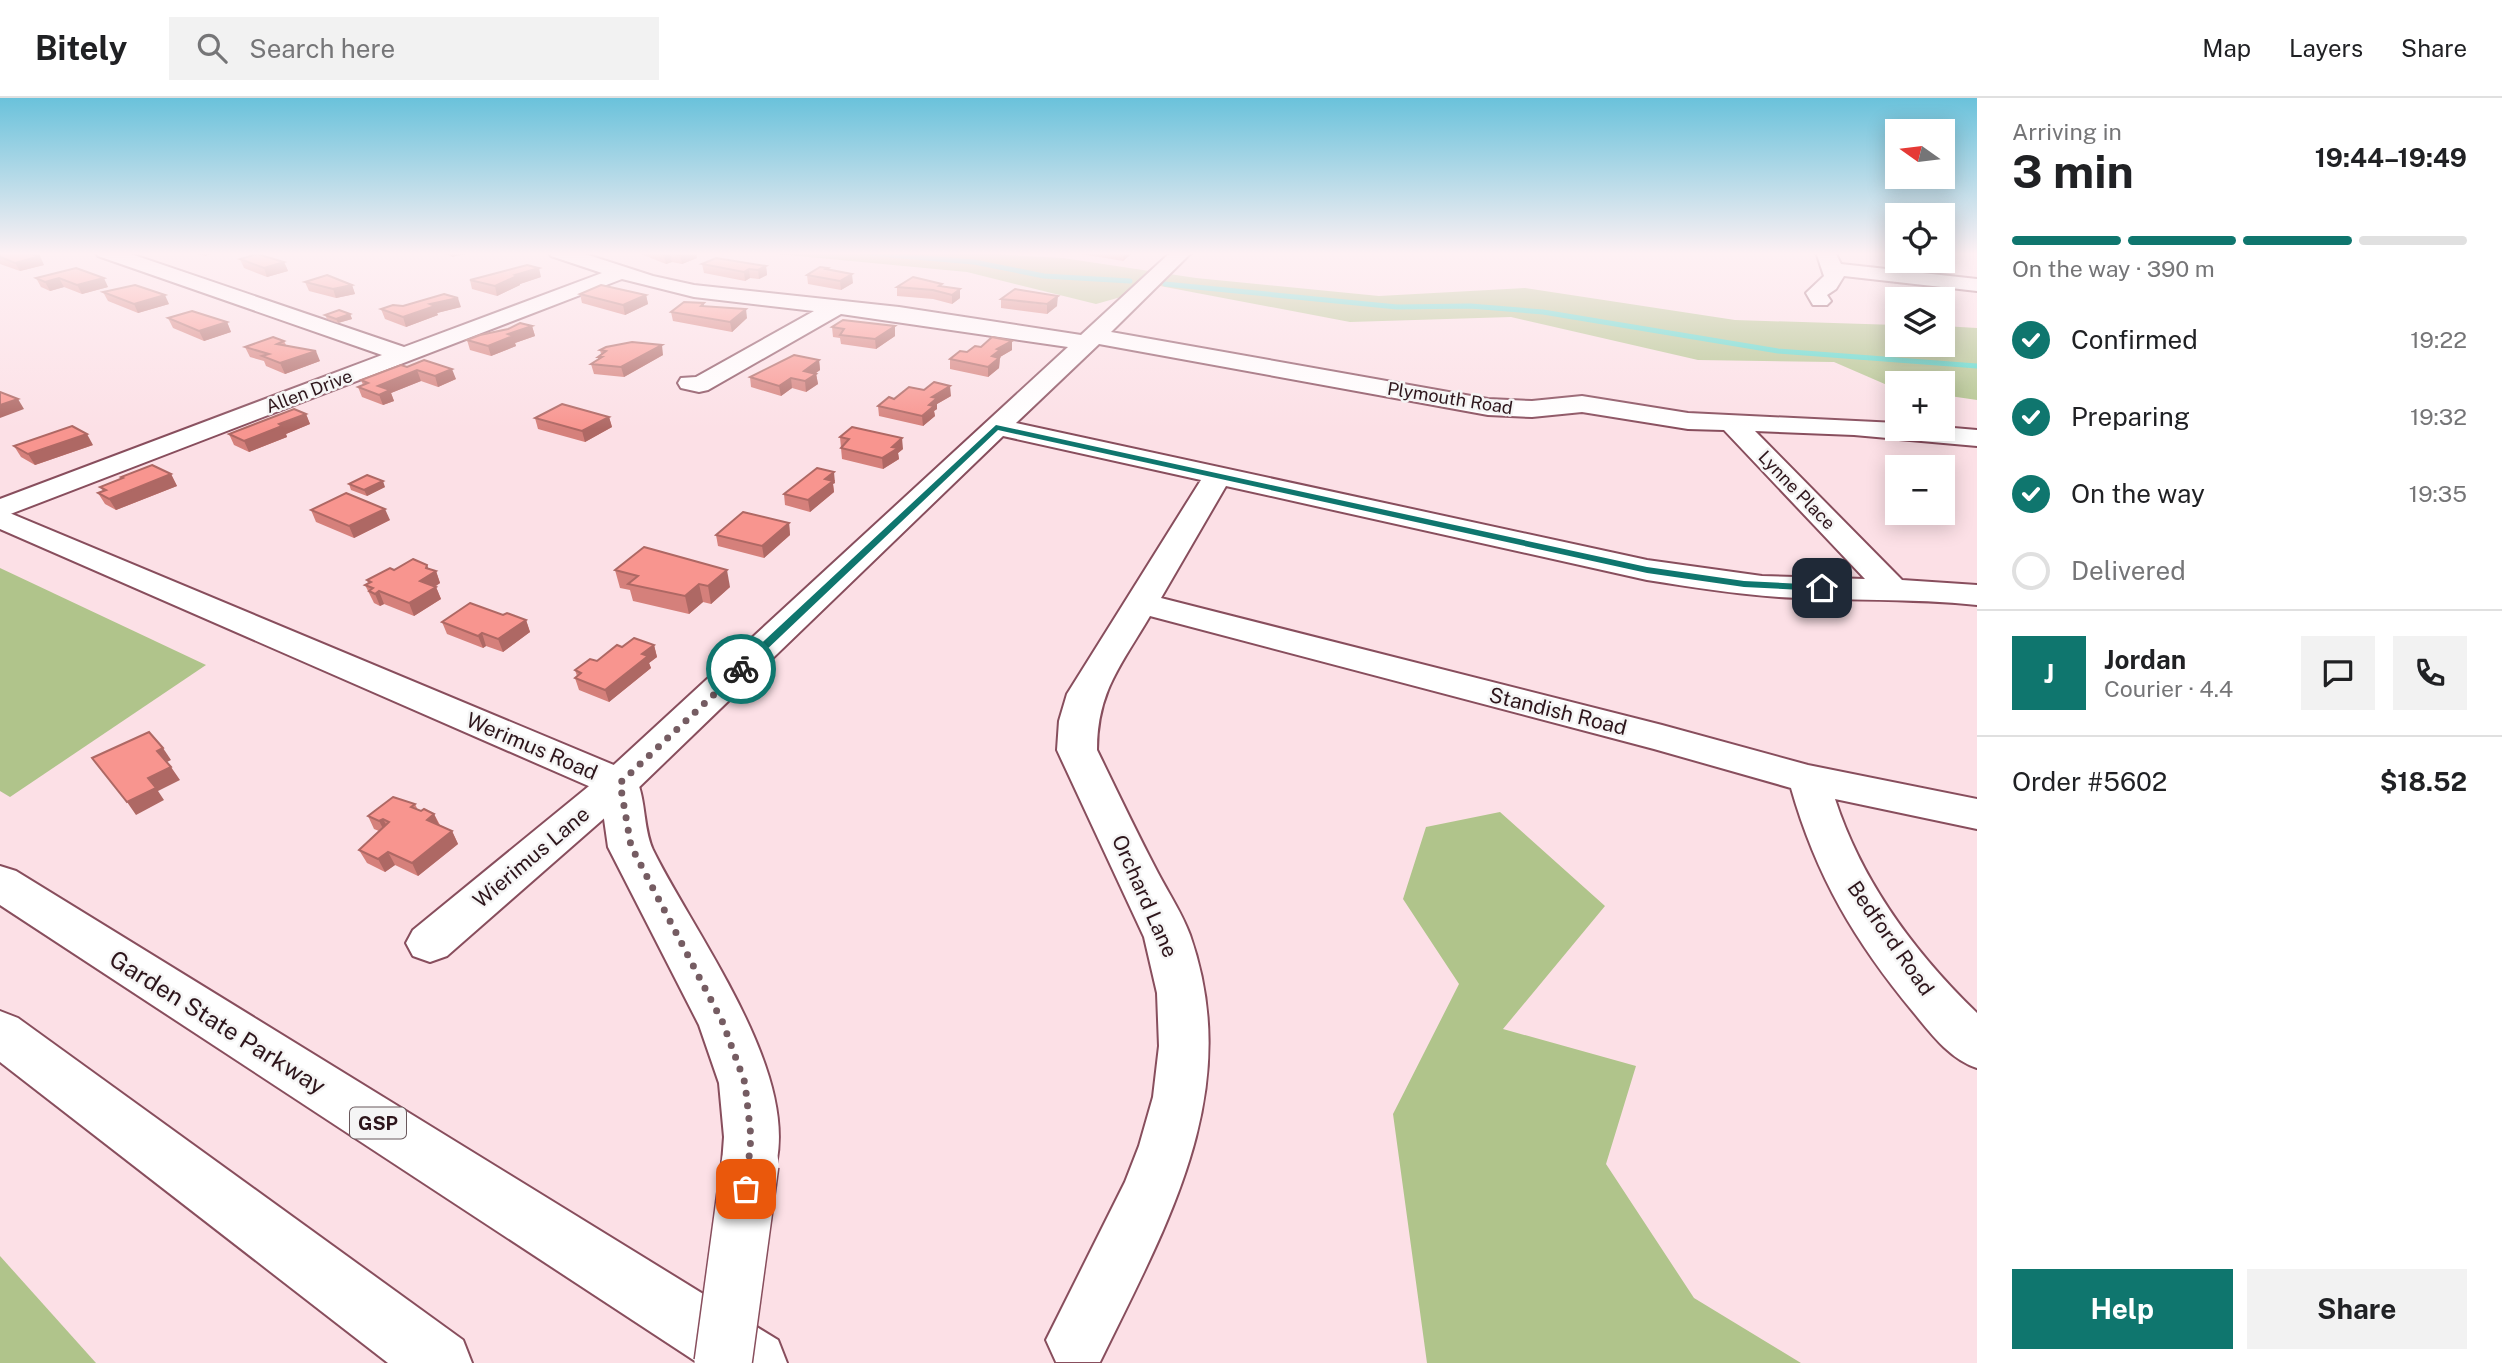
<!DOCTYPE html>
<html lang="en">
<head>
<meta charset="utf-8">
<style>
  :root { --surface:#fff; --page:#f2f2f2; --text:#202124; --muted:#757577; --line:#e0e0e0; --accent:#0f766e }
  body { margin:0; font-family:"Public Sans",sans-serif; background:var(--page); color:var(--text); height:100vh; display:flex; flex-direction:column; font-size:26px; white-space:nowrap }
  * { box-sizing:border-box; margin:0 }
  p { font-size:23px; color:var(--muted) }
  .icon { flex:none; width:38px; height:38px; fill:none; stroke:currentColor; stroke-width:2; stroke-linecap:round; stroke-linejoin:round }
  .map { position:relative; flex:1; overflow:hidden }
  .sheet { display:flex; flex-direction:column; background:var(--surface); width:525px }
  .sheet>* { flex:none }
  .needle { width:46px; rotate:284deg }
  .fabs { position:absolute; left:1885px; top:21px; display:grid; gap:14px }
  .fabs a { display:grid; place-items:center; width:70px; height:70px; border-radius:0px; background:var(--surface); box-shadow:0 4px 18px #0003; font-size:35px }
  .pin { position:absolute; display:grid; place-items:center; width:60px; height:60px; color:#fff; margin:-30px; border-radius:14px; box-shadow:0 4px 10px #0006 }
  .courier { position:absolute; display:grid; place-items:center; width:70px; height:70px; margin:-35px; border:5px solid #0f766e; border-radius:50%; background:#fff; color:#222; box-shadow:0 2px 9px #0007 }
  .head em { font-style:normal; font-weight:700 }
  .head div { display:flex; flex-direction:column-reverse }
  .head { display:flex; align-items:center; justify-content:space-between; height:119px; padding:0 35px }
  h1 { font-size:46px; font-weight:700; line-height:52px }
  .bar { display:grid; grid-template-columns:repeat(4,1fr); gap:10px 7px; align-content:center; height:84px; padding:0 35px }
  .bar i { height:9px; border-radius:5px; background:var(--line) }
  .bar .active { background:var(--accent) }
  .bar p { grid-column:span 4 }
  .line { display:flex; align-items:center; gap:18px; padding:0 35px; border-top:2px solid var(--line) }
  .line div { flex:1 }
  .round { display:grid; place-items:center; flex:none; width:74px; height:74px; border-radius:0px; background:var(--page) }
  ol { padding:0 35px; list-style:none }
  li { display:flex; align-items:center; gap:21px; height:77px }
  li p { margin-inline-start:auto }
  li .icon { padding:7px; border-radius:50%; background:var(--accent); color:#fff; stroke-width:4 }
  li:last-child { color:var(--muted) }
  li i { width:38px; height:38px; border:4px solid var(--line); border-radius:50% }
  .action { display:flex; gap:14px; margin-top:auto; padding:14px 35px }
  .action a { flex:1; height:80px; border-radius:0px; background:var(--accent); color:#fff; font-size:28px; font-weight:700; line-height:80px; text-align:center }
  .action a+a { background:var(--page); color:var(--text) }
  header { display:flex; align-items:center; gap:42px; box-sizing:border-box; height:98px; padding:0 35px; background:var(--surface); border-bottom:2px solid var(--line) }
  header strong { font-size:33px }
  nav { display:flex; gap:38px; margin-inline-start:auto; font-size:24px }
  .search { width:490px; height:63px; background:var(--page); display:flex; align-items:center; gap:18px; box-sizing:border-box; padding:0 24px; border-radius:0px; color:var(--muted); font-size:26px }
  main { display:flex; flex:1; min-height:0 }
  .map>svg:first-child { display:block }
</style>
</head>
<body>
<header>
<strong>Bitely</strong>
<div class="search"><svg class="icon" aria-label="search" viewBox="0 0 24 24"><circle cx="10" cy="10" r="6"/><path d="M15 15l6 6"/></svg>Search here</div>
<nav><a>Map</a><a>Layers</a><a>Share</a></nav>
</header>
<main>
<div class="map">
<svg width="1977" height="1265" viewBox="0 0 1977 1265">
  <rect width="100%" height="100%" fill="#fce0e6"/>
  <g fill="#b0c48b">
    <polygon points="756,154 954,154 1063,160 1196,180 1379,198 1525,190 1735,222 1897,227 1897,247 1942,247 1943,228 1977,230 1977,302 1943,297 1942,285 1897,285 1897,290 1894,290 1834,264 1698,262 1511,219 1350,224 1160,188 1096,206 967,174"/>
    <polygon points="0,470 206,567 10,699 0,693"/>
    <polygon points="1500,714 1605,808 1503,931 1636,968 1606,1066 1694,1200 1801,1265 1427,1265 1393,1016 1459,886 1403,801 1426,729"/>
    <polygon points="0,1158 96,1265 0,1265"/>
  </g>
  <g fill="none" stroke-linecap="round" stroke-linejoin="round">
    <g stroke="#4ed8c8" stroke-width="5">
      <polyline points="855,154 974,164 1044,178 1130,183"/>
      <polyline points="1165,186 1397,209 1470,208 1543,214 1778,253 1977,268"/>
    </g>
    <g stroke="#884e5d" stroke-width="4">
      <g id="minor">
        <path d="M96 154H125L404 249 602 175 551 158 549 154H579L653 178 694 187 899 209 1081 237 1171 154H1192L1111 234 1488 301 1532 303 1582 298 1688 315 1897 325V331L1942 329 1977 332V348L1854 337 1755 333 1902 482 1977 487V507C1911 500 1845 503 1779 499 1735 496 1691 489 1647 482L1226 388 1161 500 1662 627 1808 667 1977 701V731L1835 701C1862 784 1914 854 1977 915V970C1950 961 1932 937 1914 915 1855 844 1816 778 1791 690L1654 651 1150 518C1122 566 1097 593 1097 652 1117 693 1137 735 1158 775 1169 796 1182 815 1190 837 1245 994 1167 1126 1100 1264H1056L1046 1242 1125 1084 1139 1048 1153 999 1159 948 1157 895 1144 839 1057 652 1059 623 1067 596 1201 382 1003 338 633 695 447 858 430 864 413 858 406 845 413 832 605 675 1068 249 841 216 708 292 699 294 681 290 678 285 681 280 696 279 814 213 694 199 622 181 0 420V401L382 257 98 158ZM1099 246 1488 317 1532 319 1582 314 1688 331 1724 332 1865 481 1762 478 1647 462 1016 325Z"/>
        <polygon points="1816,154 1835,154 1841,166 1977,181 1977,193 1844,178 1836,191 1827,197 1831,203 1827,207 1813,207 1806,195 1824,178"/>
      </g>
    </g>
    <g stroke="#884e5d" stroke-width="4">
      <path id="major" d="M0 411 633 675C647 698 642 728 653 752 695 838 812 988 770 1085L750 1093 730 1085 722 1066 724 1039 719 985 699 927 608 749 600 693 0 431Z"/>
    </g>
    <g stroke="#884e5d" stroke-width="4">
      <g id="highway">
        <polygon points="0,768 16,773 778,1242 787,1265 698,1265 0,807"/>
        <polygon points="0,913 18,920 463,1242 472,1265 388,1265 0,964"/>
      </g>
    </g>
    <use href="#minor" fill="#fff" fill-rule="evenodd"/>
    <use href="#major" fill="#fff" fill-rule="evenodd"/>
    <use href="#highway" fill="#fff" fill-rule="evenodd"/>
    <g stroke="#884e5d" stroke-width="60" stroke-linecap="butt">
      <polyline id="major-bridge" points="723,1265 750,1066"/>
    </g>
    <use href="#major-bridge" stroke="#fff" stroke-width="57"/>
  </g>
  <g fill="#d5807b">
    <polygon points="190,154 216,154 205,158"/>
    <polygon points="442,154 470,154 452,159"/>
    <polygon points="636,154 696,154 697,160 682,166 672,164 666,166"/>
    <polygon points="1069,154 1131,154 1130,157 1123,163"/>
    <polygon points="0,155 44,167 20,173 0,166"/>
    <polygon points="240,161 284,164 288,173 267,179 244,170"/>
    <polygon points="702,166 766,168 767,177 759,181 750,180 745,183 704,175"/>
    <polygon points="76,170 108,189 82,196 64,189 50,193 41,189 36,180"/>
    <polygon points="828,170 828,172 853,185 841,192 808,186 807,177"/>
    <polygon points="541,179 520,186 520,187 497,198 472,191 470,182"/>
    <polygon points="305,184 352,187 355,196 336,200 309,193"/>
    <polygon points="942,188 960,191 960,200 952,206 933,201 897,198 897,189"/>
    <polygon points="103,194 169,206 138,215 108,203"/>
    <polygon points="580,196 646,197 648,206 625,217 582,205"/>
    <polygon points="1001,201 1057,208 1047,216 1001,210"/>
    <polygon points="704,205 704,208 747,220 732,234 673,223 671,214"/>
    <polygon points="461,209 437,215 438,217 406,229 385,221 381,211"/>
    <polygon points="350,216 352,221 338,225 327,221 325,217"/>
    <polygon points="168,220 227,224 231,234 204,243 173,230"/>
    <polygon points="532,228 535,238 515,245 516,248 491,258 470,252 467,242"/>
    <polygon points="895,228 895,238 876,251 841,246 840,240 833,239 832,229"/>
    <polygon points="284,243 286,247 320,263 285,276 266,268 264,263 250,259 245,249"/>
    <polygon points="1012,243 1012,252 1000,259 999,270 988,279 950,271 950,261 981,249"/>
    <polygon points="600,252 663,257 624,279 594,276 591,266 598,262 598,259 601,256"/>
    <polygon points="819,262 820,272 816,275 818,286 806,294 792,290 781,298 751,289 750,279"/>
    <polygon points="401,267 456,281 438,289 421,283 391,295 394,303 383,307 362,299 358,289 363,287 361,282"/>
    <polygon points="951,298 937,306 937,311 934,313 935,318 923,328 879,318 878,308 894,301"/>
    <polygon points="306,316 310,326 286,336 287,339 249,354 234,347 229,336"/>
    <polygon points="609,319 612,329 585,344 538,331 535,320"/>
    <polygon points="840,339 903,351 898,355 899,361 883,371 842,361"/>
    <polygon points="93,347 35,367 21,359 14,348"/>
    <polygon points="171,376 177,388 116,412 105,406 98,395 103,393 100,389 122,381 121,379"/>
    <polygon points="835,385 833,386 834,394 810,414 785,407 784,396"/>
    <polygon points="349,386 385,389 367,398 351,392"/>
    <polygon points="311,412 390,422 354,440 316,424"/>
    <polygon points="789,425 790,437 764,460 718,448 716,437"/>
    <polygon points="428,471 436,473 440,485 435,489 436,489 441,501 414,518 384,506 380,508 374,505 365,487 368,485 367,482 394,472"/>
    <polygon points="615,472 730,489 711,506 703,504 689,516 633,503 630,492 620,490"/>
    <polygon points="503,517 526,522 530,534 503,554 486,548 483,550 447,536 442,524"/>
    <polygon points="654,547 657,559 649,565 651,570 609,604 579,592 575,580 577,578 575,572 597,563 622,549"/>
    <polygon points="415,706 418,712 434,716 440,727 452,733 458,746 418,778 395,767 385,774 367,765 359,752 379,733 374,731 368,718"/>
  </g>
  <g fill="#ae6864">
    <polygon points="203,154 216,154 205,158"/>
    <polygon points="451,154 470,154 470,155 452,159"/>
    <polygon points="688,154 696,154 697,160 682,166 680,157"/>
    <polygon points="1131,154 1130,157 1123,163 1124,155"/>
    <polygon points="670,155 672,164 666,166 664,157"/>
    <polygon points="40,158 44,167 20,173 15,165"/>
    <polygon points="284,164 288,173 267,179 264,170"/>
    <polygon points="766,168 767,177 759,181 758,172"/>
    <polygon points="539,170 541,179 520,186 520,187 497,198 495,188 515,177"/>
    <polygon points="749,171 750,180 745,183 744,174"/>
    <polygon points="852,176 853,185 841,192 840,183"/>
    <polygon points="59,180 64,189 50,193 45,184"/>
    <polygon points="104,180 108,189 82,196 77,187"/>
    <polygon points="352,187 355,196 336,200 333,191"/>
    <polygon points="960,191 960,200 952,206 952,197"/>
    <polygon points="165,197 169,206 138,215 134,206"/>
    <polygon points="646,197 648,206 625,217 623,207"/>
    <polygon points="1058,198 1057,208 1047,216 1047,206"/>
    <polygon points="458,200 461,209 437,215 438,217 406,229 403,219 430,206"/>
    <polygon points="746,211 747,220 732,234 730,224"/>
    <polygon points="350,216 352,221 338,225 336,221"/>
    <polygon points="227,224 231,234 204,243 199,233"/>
    <polygon points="532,228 535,238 515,245 516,248 491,258 488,248 508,236"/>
    <polygon points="895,228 895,238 876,251 875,241"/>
    <polygon points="1012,243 1012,252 1000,259 999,270 988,279 988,269 997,251"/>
    <polygon points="662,247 663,257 624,279 621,269"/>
    <polygon points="316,253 320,263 285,276 280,265"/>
    <polygon points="819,262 820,272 805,283 804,273"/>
    <polygon points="452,271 456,281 438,289 435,278"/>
    <polygon points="417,272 421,283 391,295 394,303 383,307 379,297 378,288"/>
    <polygon points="816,276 818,286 806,294 805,283"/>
    <polygon points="791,280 792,290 781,298 779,288"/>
    <polygon points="950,288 951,298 937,306 937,311 934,313 935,318 923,328 922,318 932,299"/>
    <polygon points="18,301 24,311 0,320 0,307"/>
    <polygon points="306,316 310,326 286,336 287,339 249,354 244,343 279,326"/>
    <polygon points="609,319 612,329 585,344 582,333"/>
    <polygon points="87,336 93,347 35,367 28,356"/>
    <polygon points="902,340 903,351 898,355 899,361 883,371 882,360 892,349"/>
    <polygon points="834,374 835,385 833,386 834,394 810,414 808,402 825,381"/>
    <polygon points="171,376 177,388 116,412 109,401"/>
    <polygon points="383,383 385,389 367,398 364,392"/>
    <polygon points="385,411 390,422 354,440 349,428"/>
    <polygon points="789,425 790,437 764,460 762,448"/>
    <polygon points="427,467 431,477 436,473 440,485 424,495 420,483"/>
    <polygon points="727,472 730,489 711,506 708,488"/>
    <polygon points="699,486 703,504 689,516 685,498"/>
    <polygon points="436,489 441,501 414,518 409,505"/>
    <polygon points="379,493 384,506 380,508 375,496"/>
    <polygon points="526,522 530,534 503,554 498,541"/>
    <polygon points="482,535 486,548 483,550 478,538"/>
    <polygon points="654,547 657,559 649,565 651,570 609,604 605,592 642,556"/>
    <polygon points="163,650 171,662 165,665 157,653"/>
    <polygon points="171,669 180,682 158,693 164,702 136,717 127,704 148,680"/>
    <polygon points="434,716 440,729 427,722"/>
    <polygon points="383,721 390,733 386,736 379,723"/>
    <polygon points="452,733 458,746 418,778 412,765"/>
    <polygon points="388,754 395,767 385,774 378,761"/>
  </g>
  <g fill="#f8958f" stroke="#ae6864" stroke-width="2">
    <polygon points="3,154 22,154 40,158 15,165 0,159 0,155"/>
    <polygon points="657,154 688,154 680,157 670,155 664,157"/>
    <polygon points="257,156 284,164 264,170 240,161"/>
    <polygon points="716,160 766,168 758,172 749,171 744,174 702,166"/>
    <polygon points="527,167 539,170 515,177 517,178 495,188 470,182"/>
    <polygon points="820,169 828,170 826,171 852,176 840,183 807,177"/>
    <polygon points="76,170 104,180 77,187 59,180 45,184 36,180"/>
    <polygon points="327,177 352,187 333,191 305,184"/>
    <polygon points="913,179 942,186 939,188 960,191 952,197 933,192 897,189"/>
    <polygon points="135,187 165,197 134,206 103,194"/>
    <polygon points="601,187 646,197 623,207 580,196"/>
    <polygon points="1015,191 1058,198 1047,206 1001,201"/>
    <polygon points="444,196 458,200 430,206 435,208 403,219 381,211 393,207 403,208"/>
    <polygon points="684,204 704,205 701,208 746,211 730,224 671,214"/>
    <polygon points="339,212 350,216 336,221 325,217"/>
    <polygon points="192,213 227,224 199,233 168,220"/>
    <polygon points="843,222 895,228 875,241 840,237 844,231 832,229"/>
    <polygon points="520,225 532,228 508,236 513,238 488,248 467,242 480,237 508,231"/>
    <polygon points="273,239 284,243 277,246 316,253 280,265 262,258 269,256 245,249"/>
    <polygon points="992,239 1012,243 997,251 1000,252 992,258 999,260 988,269 950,261 960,253 967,254 975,248 981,249"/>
    <polygon points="632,244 662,247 621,269 591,266 602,259 598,259 606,253 600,252 606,249"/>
    <polygon points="794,257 819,262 804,273 816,276 805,283 791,280 779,288 750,279"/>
    <polygon points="424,262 452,271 435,278 417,272 378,288 390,292 379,297 358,289 368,285 361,282 401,267 407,269"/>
    <polygon points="934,284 950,288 932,299 937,300 929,307 934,308 922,318 878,308 889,299 894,301 909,289 924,292"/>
    <polygon points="0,294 18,301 0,307"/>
    <polygon points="562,306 609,319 582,333 535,320"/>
    <polygon points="294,311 306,316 279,326 282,328 244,343 229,336"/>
    <polygon points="72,328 87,336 28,356 14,348"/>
    <polygon points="852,329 902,340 892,349 898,350 882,360 841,350 849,341 840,339"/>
    <polygon points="152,367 171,376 109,401 98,395 106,392 100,389 123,380 121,379"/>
    <polygon points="817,370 834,374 825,381 833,383 808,402 784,396"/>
    <polygon points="367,377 383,383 364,392 349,386"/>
    <polygon points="346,395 385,411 349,428 311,412"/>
    <polygon points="743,414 789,425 762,448 716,437"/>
    <polygon points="644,449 727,472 708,488 699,486 685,498 628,486 638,478 615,472"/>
    <polygon points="413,461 427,467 426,470 436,473 420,483 436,489 409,505 379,493 375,496 369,493 373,490 365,487 371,484 367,482 390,470 394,472"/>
    <polygon points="470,505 503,517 507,515 526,522 498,541 482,535 478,538 442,524"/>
    <polygon points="634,540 654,547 642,556 648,558 605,592 575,580 581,575 575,572 590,561 597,563 617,547 622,549"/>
    <polygon points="149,634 163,650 157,653 171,669 148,680 156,690 127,704 92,660"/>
    <polygon points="393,699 415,706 411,709 421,713 424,711 434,716 427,722 452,733 412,765 388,754 378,761 359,752 389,724 383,721 379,723 368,718"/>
  </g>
  <linearGradient id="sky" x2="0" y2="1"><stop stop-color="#6ac2db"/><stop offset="0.47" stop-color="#fef1f4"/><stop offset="1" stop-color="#fef1f4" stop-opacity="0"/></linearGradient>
  <rect width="1977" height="331" fill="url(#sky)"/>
  <polygon fill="#0f766e" points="996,327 1647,469 1744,483 1822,487 1827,490 1822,493 1744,489 1647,475 998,332 744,573 737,573 737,568"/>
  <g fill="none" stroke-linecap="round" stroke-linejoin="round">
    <polyline stroke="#755c62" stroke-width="7" stroke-dasharray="0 12.6" points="741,571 620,685 631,748 723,925 745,985 751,1039 746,1091"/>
  </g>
  <g text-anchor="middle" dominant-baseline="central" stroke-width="5" stroke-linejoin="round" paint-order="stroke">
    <g font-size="18" fill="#2d151b" stroke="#f5f5f5">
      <text transform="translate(309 293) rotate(-21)">Allen Drive</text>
      <text transform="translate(1450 300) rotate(9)">Plymouth Road</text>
      <text transform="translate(1797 392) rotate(46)">Lynne Place</text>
    </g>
    <rect fill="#f5f5f5" stroke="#69585c" stroke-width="2" x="350" y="1009.5" width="56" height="31" rx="5"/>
    <g font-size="19" font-weight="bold" fill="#2d151b">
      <text x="378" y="1025">GSP</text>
    </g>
    <g font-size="21" fill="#2d151b" stroke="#f5f5f5">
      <text transform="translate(1558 613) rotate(14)">Standish Road</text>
      <text transform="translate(532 648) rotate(23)">Werimus Road</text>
      <text transform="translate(531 759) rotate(-40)">Wierimus Lane</text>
      <text transform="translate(1145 798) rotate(66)">Orchard Lane</text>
      <text transform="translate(1891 840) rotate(55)">Bedford Road</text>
    </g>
    <g font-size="24" fill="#2d151b" stroke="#f5f5f5">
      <text transform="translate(218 924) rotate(32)">Garden State Parkway</text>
    </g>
  </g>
</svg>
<div class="fabs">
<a><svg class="needle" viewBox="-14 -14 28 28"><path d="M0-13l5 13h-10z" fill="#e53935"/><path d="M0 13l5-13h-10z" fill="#757577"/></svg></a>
<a><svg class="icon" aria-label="locate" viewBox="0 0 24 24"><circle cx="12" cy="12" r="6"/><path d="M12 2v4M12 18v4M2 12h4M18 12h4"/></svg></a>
<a><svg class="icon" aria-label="layers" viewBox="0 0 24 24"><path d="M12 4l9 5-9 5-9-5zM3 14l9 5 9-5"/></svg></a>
<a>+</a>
<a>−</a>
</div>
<div class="pin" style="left:746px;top:1091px;background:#ea580c"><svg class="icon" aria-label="bag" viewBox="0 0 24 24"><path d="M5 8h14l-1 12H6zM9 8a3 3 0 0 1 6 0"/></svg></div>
<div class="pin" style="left:1822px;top:490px;background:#1f2937"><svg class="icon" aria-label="home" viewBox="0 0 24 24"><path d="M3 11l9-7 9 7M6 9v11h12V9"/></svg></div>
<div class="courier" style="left:741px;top:571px"><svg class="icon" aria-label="bike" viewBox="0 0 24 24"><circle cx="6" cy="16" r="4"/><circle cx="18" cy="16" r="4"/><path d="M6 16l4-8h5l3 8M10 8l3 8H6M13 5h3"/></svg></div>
</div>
<section class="sheet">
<div class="head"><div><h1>3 min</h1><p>Arriving in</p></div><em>19:44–19:49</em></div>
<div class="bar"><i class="active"></i><i class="active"></i><i class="active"></i><i></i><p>On the way · 390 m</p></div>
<ol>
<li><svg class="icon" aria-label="check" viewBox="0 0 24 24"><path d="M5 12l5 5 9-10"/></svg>Confirmed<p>19:22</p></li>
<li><svg class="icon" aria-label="check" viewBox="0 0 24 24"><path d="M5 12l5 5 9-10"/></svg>Preparing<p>19:32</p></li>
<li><svg class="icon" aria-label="check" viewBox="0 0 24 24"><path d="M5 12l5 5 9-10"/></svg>On the way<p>19:35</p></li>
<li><i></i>Delivered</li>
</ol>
<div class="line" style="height:126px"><b class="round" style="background:var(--accent);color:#fff">J</b><div><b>Jordan</b><p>Courier · 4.4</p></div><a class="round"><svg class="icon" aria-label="chat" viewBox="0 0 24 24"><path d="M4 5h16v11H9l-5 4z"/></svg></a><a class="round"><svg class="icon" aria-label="phone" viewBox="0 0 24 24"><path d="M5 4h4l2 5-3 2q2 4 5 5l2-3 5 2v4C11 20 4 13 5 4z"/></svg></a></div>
<div class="line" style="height:91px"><div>Order #5602</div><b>$18.52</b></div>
<div class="action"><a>Help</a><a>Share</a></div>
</section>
</main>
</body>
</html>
